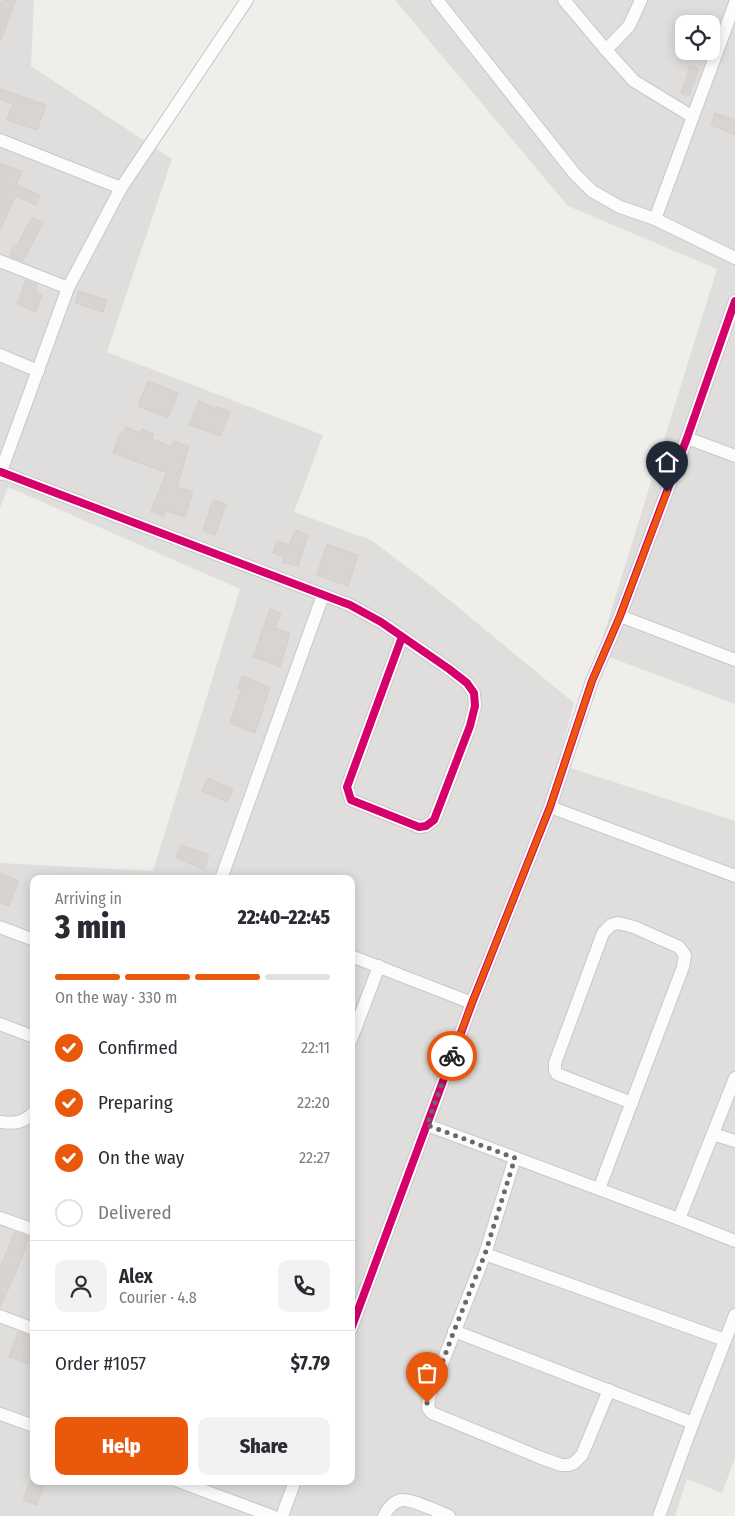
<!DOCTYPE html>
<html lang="en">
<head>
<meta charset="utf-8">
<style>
  :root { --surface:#fff; --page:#f2f2f3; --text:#2b2b33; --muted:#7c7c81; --line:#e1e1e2; --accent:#ea580c }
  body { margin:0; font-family:"Fira Sans Condensed",sans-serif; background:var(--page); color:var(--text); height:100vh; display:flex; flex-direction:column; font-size:19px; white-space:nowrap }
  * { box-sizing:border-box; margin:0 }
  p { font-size:16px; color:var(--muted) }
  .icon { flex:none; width:28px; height:28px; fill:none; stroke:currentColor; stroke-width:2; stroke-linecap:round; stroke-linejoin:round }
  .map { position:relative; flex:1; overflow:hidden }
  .drawer { position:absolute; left:30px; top:875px; width:325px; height:610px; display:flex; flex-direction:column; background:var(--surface); border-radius:10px; box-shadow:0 2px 12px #0003 }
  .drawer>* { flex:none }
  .tools { position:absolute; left:675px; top:15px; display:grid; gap:10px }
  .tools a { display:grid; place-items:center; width:45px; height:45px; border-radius:10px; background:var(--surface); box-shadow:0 2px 12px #0003; font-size:25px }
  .pin { position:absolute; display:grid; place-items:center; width:42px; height:42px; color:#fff; margin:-51px -21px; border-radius:50% 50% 50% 0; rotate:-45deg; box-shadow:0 0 5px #0007 }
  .pin .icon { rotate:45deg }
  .courier { position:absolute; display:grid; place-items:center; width:50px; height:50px; margin:-25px; border:4px solid #ea580c; border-radius:50%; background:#fff; color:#222; box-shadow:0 1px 6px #0007 }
  .head em { font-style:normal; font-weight:800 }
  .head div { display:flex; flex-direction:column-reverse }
  .head { display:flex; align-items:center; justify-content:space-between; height:85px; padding:0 25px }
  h1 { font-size:32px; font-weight:800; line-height:38px }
  .bar { display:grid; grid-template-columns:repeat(4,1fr); gap:8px 5px; align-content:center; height:60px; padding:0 25px }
  .bar i { height:6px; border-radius:4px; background:var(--line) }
  .bar .current { background:var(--accent) }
  .bar p { grid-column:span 4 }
  .line { display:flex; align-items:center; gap:12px; padding:0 25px; border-top:1px solid var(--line) }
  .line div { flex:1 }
  .round { display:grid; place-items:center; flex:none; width:52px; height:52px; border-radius:10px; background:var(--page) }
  ol { padding:0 25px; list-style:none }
  li { display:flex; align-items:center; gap:15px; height:55px }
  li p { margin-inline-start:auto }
  li .icon { padding:5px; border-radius:50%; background:var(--accent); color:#fff; stroke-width:4 }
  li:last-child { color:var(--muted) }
  li i { width:28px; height:28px; border:2px solid var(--line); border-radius:50% }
  .action { display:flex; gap:10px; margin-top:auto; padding:10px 25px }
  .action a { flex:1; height:58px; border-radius:10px; background:var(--accent); color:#fff; font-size:20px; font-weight:800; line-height:58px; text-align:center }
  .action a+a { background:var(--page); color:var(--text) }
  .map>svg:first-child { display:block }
</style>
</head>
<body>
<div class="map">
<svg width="735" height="1516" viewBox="0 0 735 1516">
  <rect width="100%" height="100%" fill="#f0eeeb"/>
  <g fill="#dfdedc" fill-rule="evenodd">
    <path d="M0 0H34L31 66 172 159 107 352 323 435 294 512 371 540 436 589 574 703 558 764 735 821V1458L722 1493 687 1479 675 1516H0V863L153 871 240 589 8 487 0 508ZM34 879H351V1481H34Z"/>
    <path d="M395 0H735V704L598 653 717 269 568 206ZM684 24H711V51H684Z"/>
  </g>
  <g fill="#d7d4d2" stroke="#d3d0cc">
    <polygon points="5,0 16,0 1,40 0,40 0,3"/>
    <polygon points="690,66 699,69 689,96 681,93"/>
    <polygon points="0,89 46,105 37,130 7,120 13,104 0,99"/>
    <polygon points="715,113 735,120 735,135 711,125"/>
    <polygon points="0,163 22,171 16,185 40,195 36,205 15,196 0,231"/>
    <polygon points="32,217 43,223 23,261 10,256 13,246 15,245 17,246"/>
    <polygon points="26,280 37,285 35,292 42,295 36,312 17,304"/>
    <polygon points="79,291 107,300 103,312 75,303"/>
    <polygon points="148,381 178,393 168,418 138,406"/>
    <polygon points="199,401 216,409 217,407 230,412 220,436 189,425"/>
    <polygon points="126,427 140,433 142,429 154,434 152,439 171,447 173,441 189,446 177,487 193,492 185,517 165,511 163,516 151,511 166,473 165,472 113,453 120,433 123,435"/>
    <polygon points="213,500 226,504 215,535 203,530"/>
    <polygon points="295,530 308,535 298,566 282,562 284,557 273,553 277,541 289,545"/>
    <polygon points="327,544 358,555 348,586 317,575"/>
    <polygon points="270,609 281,613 275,628 290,633 280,667 253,657"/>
    <polygon points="242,676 270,687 255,733 230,723 241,690 238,689"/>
    <polygon points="207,778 233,789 227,802 202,791"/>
    <polygon points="181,845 209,855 204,869 176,858"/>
    <polygon points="0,873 19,881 9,906 0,903"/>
    <polygon points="14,1232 29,1237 19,1265 0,1308 0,1269"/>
    <polygon points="18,1332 34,1337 34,1366 9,1357"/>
    <polygon points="30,1481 45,1481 37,1505 23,1500"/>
  </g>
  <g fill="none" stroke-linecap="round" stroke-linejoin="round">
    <g stroke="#c9c8c7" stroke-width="14">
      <g id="minor">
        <polyline points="437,0 574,173 592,191 620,207 655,219 735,258"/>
        <polyline points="564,0 606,50 634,81 693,117"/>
        <polyline points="606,50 629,26 641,0"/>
        <polyline points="0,140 121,188"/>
        <polyline points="655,219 735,3"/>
        <polyline points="0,261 68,288"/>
        <polyline points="0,355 38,371"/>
        <polyline points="687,438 735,456"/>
        <polyline points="1,472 350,605 381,622 449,669 467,683 474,693 475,706 470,726 434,820 426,826 419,827 351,800 347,787 402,637"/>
        <polyline points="0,474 68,288 121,188 247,0"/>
        <polyline points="620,616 735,660"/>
        <polyline points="550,807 735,876"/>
        <polyline points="221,879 323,595"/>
        <polyline points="0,927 34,940"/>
        <polyline points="351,956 472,1003"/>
        <polyline points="0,1024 34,1037"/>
        <polyline points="351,1040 379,966"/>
        <path d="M0 1122C14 1124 24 1123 34 1112"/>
        <polyline points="427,1125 679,1219 735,1241"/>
        <polyline points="713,1134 735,1141"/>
        <polyline points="515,1158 485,1254 429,1397 428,1408 432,1413 539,1457 561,1465 568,1465 574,1463 582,1455 609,1390"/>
        <polyline points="599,1189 683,967 685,955 679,947 634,927 618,923 611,925 603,933 555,1063 555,1070 557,1074 632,1103"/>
        <polyline points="0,1218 34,1230"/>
        <polyline points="679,1219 735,1078"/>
        <polyline points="485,1254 725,1340"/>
        <polyline points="0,1316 34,1329"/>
        <polyline points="351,1329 472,1003 550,807 592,681 620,616 687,438 735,301"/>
        <polyline points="454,1331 693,1423"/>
        <polyline points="0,1414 34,1426"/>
        <polyline points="178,1481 272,1516"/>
        <polyline points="282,1516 295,1481"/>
        <path d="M384 1516C387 1509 394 1501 402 1500 412 1499 439 1512 449 1516"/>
        <polyline points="659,1516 693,1423 735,1315"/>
      </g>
    </g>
    <use href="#minor" stroke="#fdfcfc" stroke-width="12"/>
    <g stroke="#fff" stroke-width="11">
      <g id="cycleway">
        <polyline points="1,472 350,605 381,622 449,669 467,683 474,693 475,706 470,726 434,820 426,826 419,827 351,800 347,787 402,637"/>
        <polyline points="351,1329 472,1003 550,807 592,681 620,616 687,438 735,301"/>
      </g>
    </g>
    <use href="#cycleway" stroke="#d6006c" stroke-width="8"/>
  </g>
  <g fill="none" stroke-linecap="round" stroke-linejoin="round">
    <polyline stroke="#6a6968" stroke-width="5" stroke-dasharray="0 9" points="427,1403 454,1331 485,1254 515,1158 427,1125 452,1056"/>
    <polyline stroke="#ea580c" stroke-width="6" points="452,1056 472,1003 550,807 592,681 620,616 667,492"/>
  </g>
</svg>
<div class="tools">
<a><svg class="icon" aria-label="locate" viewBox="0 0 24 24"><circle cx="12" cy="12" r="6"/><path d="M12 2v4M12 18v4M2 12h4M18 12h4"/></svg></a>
</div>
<div class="pin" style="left:427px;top:1403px;background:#ea580c"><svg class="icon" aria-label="bag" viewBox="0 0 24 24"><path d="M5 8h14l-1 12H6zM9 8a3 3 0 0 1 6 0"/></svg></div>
<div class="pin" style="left:667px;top:492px;background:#1f2937"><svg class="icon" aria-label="home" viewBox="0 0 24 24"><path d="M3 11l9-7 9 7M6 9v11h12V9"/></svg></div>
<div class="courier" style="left:452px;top:1056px"><svg class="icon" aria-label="bike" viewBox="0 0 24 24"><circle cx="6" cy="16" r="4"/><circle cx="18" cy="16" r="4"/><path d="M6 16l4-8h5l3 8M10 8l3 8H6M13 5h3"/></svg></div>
<section class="drawer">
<div class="head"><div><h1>3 min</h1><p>Arriving in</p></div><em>22:40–22:45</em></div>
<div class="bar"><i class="current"></i><i class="current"></i><i class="current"></i><i></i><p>On the way · 330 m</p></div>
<ol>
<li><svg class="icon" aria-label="check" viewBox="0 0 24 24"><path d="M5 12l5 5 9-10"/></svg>Confirmed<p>22:11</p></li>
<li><svg class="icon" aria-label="check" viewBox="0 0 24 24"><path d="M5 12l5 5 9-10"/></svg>Preparing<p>22:20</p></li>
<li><svg class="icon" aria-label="check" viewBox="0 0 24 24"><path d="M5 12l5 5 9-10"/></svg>On the way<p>22:27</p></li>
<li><i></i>Delivered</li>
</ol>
<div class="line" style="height:90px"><a class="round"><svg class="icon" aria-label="person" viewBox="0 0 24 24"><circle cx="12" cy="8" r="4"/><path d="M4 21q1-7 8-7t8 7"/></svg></a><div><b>Alex</b><p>Courier · 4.8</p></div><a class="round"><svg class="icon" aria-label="phone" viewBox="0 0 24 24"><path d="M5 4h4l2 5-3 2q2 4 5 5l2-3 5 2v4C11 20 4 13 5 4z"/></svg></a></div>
<div class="line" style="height:65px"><div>Order #1057</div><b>$7.79</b></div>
<div class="action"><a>Help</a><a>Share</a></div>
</section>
</div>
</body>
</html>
